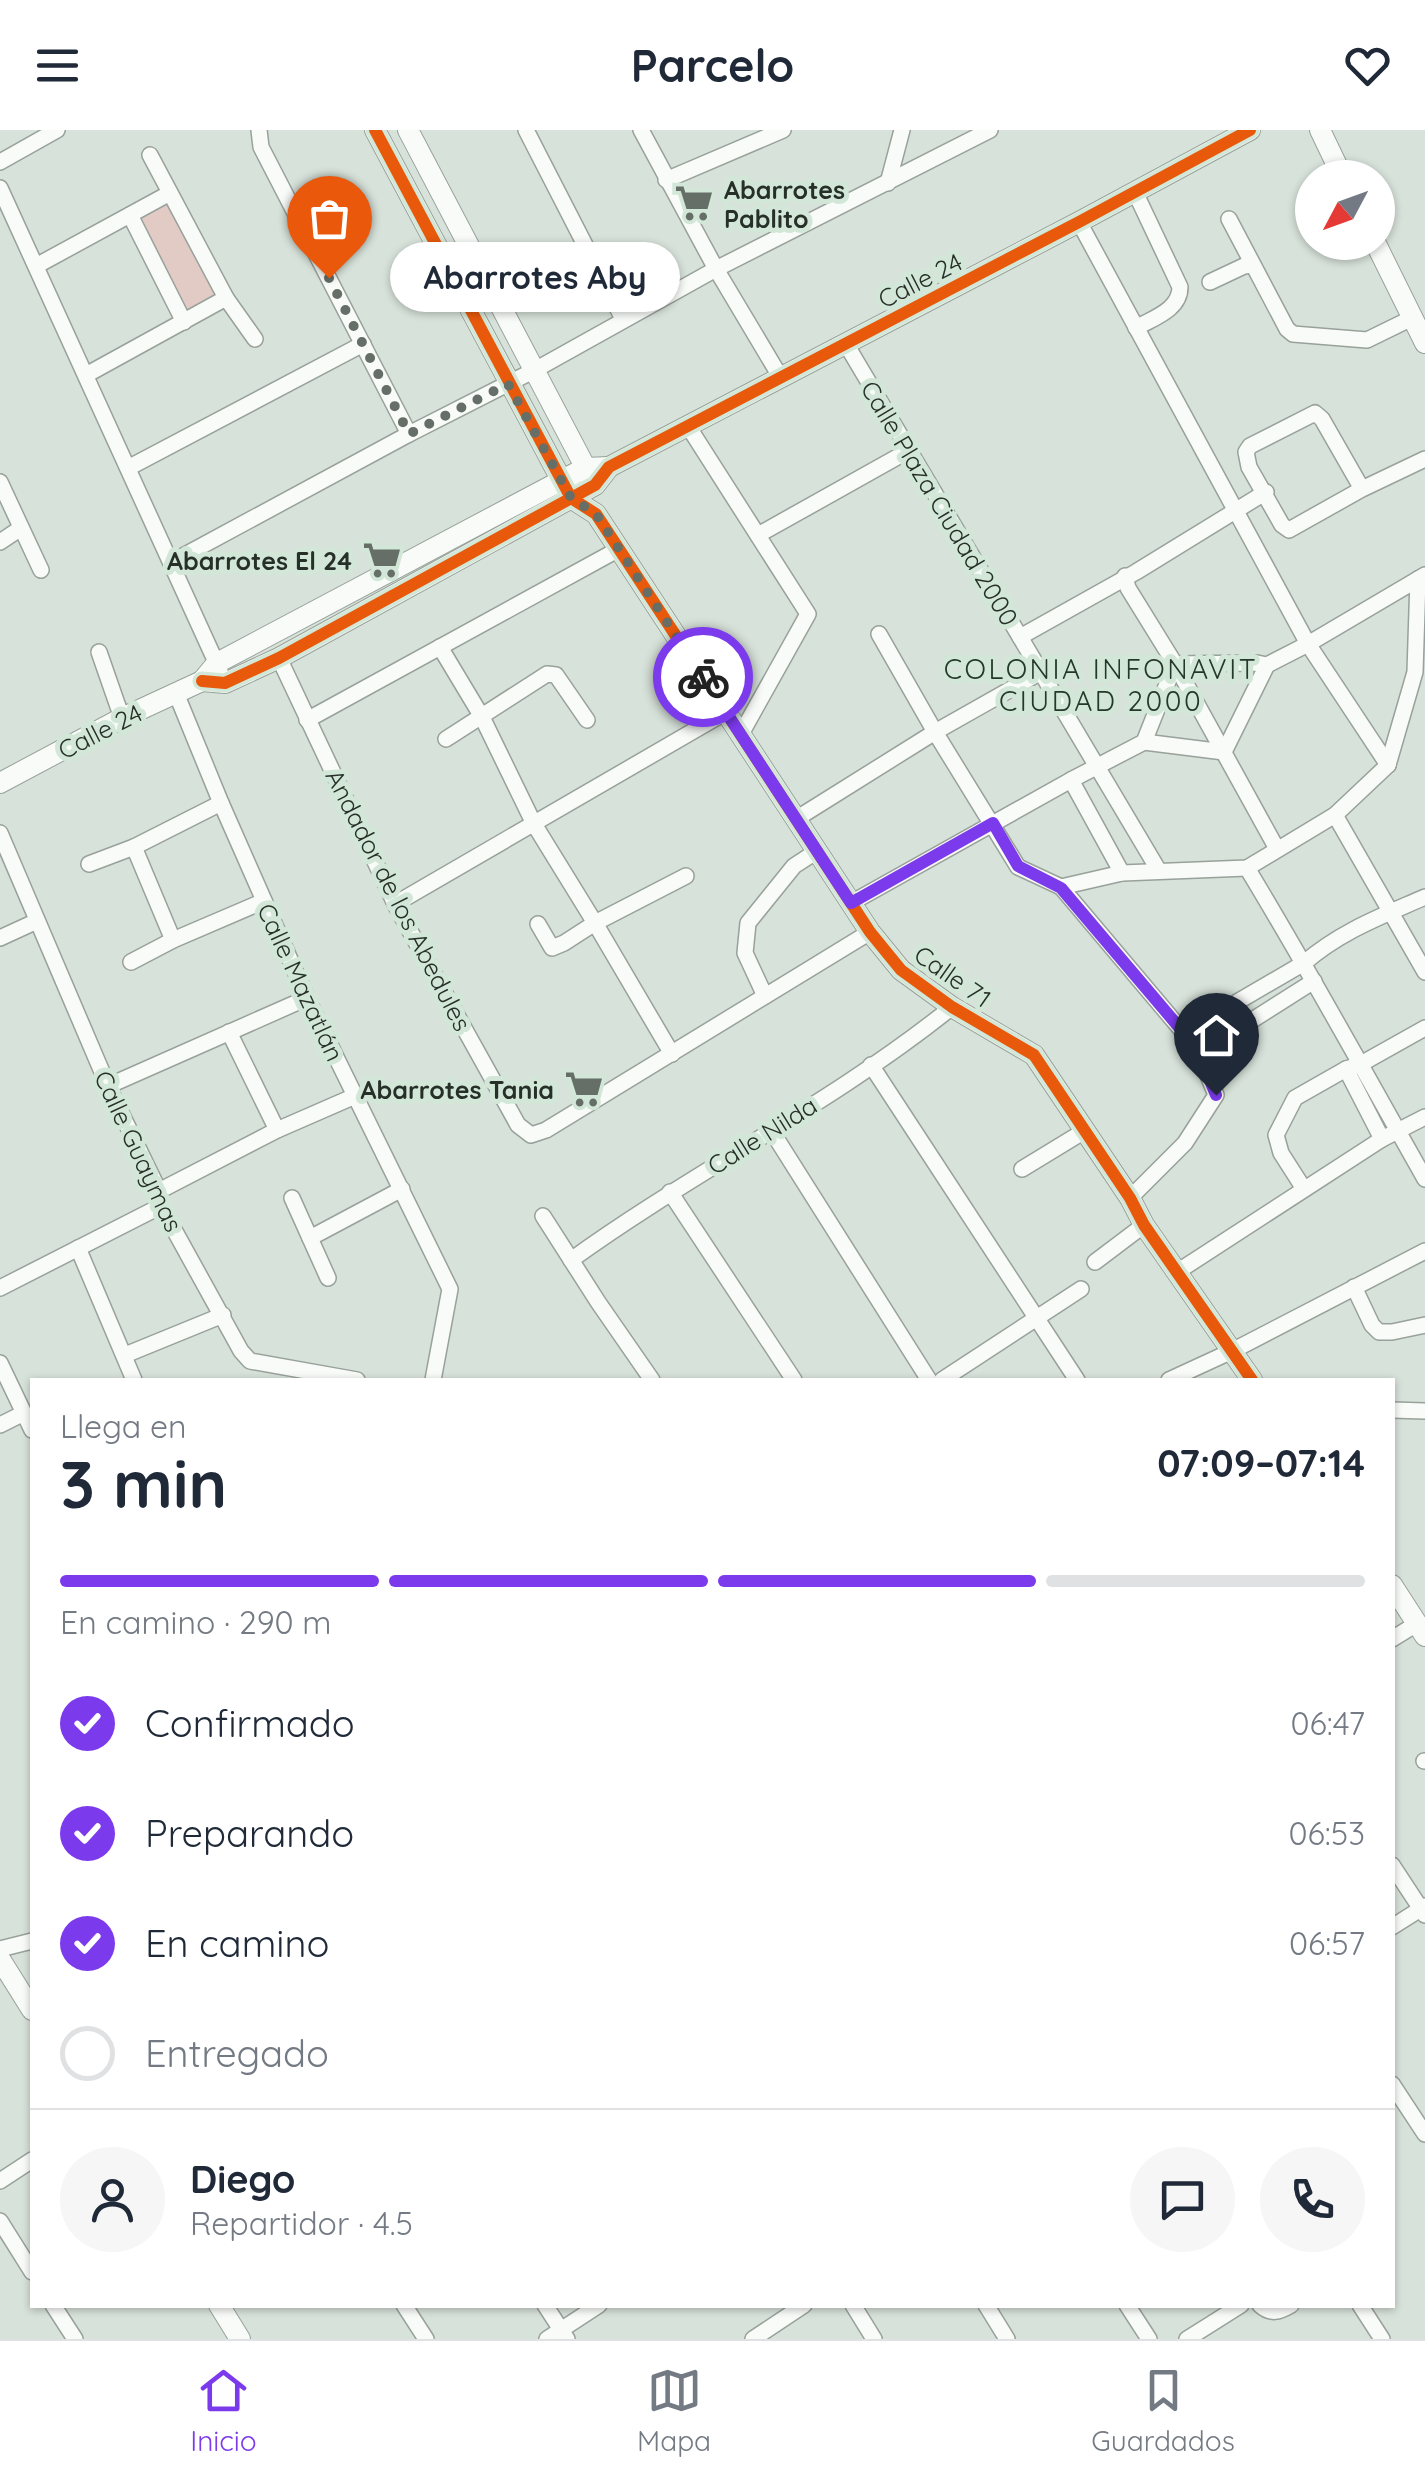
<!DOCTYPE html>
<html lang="es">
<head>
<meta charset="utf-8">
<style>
  :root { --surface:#fff; --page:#f6f6f7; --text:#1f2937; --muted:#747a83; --line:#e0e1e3; --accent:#7c3aed }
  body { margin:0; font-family:Quicksand,sans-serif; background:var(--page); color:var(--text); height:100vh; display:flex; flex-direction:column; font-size:38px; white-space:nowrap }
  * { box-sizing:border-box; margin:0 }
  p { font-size:32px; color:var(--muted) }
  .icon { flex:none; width:55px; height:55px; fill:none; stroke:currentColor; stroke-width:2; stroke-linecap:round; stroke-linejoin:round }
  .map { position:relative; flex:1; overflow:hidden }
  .sheet { position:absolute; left:30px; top:1248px; width:1365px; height:930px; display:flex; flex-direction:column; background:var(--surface); border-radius:0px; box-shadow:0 2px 8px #0004 }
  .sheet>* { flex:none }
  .needle { width:65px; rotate:229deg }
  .controls { position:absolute; left:1295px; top:30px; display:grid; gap:20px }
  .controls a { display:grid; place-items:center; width:100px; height:100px; border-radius:50%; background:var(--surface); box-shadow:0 2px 8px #0004; font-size:50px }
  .pin { position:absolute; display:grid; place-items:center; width:85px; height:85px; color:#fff; margin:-102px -42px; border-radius:50% 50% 50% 0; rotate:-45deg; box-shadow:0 0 10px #0007 }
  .pin .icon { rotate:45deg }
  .courier { position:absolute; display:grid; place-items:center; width:100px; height:100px; margin:-50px; border:8px solid #7c3aed; border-radius:50%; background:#fff; color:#222; box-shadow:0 2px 12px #0007 }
  .bubble { position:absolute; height:70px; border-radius:35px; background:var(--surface); box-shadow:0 2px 8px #0004; font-size:32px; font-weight:800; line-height:70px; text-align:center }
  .head em { font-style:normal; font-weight:800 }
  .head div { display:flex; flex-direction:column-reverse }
  .head { display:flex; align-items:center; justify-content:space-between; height:170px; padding:0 30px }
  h1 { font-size:65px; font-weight:800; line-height:75px }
  .bar { display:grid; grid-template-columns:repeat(4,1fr); gap:15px 10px; align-content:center; height:120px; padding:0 30px }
  .bar i { height:12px; border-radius:8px; background:var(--line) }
  .bar .selected { background:var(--accent) }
  .bar p { grid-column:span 4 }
  .line { display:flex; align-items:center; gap:25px; padding:0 30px; border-top:2px solid var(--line) }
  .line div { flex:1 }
  .round { display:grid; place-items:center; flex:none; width:105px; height:105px; border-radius:52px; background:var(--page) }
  ol { padding:0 30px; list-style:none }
  li { display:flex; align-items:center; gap:30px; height:110px }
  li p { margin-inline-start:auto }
  li .icon { padding:10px; border-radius:50%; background:var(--accent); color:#fff; stroke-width:4 }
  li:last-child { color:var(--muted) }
  li i { width:55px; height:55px; border:5px solid var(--line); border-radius:50% }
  header { display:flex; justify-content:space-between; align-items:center; height:130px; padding:0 30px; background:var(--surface); font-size:45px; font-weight:800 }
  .tab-bar { display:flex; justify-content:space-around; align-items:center; height:140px; border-top:2px solid var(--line); background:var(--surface); font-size:28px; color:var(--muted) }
  .tab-bar a { display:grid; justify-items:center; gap:5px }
  .tab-bar .selected { color:var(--accent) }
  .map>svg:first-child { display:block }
</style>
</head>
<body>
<header><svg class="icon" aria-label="menu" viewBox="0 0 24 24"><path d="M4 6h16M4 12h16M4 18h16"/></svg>Parcelo<svg class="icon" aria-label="heart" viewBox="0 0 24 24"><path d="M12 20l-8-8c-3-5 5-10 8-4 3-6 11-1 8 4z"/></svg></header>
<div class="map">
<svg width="1425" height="2209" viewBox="0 0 1425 2209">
  <rect width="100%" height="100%" fill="#d7e2da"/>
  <polygon fill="#e2cac5" points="170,63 226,168 184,192 130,85"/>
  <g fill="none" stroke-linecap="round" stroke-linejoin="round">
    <g stroke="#98a19a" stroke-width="18">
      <g id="minor">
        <polyline points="259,0 261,17 409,304"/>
        <polyline points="526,0 623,189"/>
        <polyline points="641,0 716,139 781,248"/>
        <polyline points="150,25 226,168 255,209"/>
        <polyline points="0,32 57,0"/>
        <polyline points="666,50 783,0"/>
        <polyline points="888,53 902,0"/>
        <polyline points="0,58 220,541"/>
        <path d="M1135 62 1180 157C1180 180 1153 188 1136 198"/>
        <polyline points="130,85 184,192"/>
        <polyline points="1229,89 1287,199 1293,204 1367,210 1412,188"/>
        <polyline points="1079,92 1308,514 1388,635"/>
        <polyline points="36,136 170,63"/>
        <polyline points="1210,152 1244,136 1252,135"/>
        <polyline points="846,214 1159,741"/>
        <polyline points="86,245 226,168"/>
        <polyline points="688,296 808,484 741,604"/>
        <polyline points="128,338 363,214"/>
        <polyline points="0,352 41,440"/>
        <polyline points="1362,359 1322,289 1315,283 1250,316 1246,322 1249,337 1282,395 1289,400 1362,359 1425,329"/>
        <polyline points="758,405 908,321"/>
        <polyline points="0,412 21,398"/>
        <polyline points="172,432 409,304 533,241 716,139 990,0"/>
        <polyline points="1125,446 1128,458 1175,534 1277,719"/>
        <polyline points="879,504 935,602 1018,737 1061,757 1122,743 1247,738 1335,685 1388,635"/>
        <polyline points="1020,507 1136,442 1266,362"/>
        <polyline points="440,517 482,587 534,694 595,793 672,924"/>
        <polyline points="99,522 122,588"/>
        <polyline points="279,528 395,774 518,995 531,1005 546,1000 870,802"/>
        <polyline points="176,563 221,673 307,868 450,1159 433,1250"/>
        <polyline points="307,590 619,419"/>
        <polyline points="446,609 547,544 556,545 587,590"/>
        <polyline points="1144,612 1224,622 1267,535"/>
        <polyline points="1388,635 1415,542 1418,449"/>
        <polyline points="1071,650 1122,743"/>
        <polyline points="1335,685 1425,842"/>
        <polyline points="796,689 935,602 1041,542"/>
        <polyline points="0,703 108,956 159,1061 161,1076 241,1221 250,1231 357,1250"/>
        <polyline points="134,717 173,810"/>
        <polyline points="89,734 134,717 221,673"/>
        <path d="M1247 738C1309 840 1366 945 1425 1049"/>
        <polyline points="1061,757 1184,903 1199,924 1216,965 1185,1013 1130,1068"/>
        <polyline points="851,773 1071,650 1144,612 1175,534 1257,533 1267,535 1308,514 1425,445"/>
        <polyline points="395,774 726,582"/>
        <polyline points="538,794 552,818 564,813 595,793 686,746"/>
        <polyline points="0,808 37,791"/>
        <polyline points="131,832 173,810 264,771"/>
        <polyline points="765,866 745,823 748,793 794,736 817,721"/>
        <polyline points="229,902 277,1000"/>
        <path d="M1184 903 1304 833C1341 801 1382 786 1425 767"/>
        <polyline points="1199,924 1314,851"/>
        <polyline points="871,935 1077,1250"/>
        <polyline points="1346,939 1382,1009"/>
        <polyline points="108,956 307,868"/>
        <polyline points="771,1000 929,1250"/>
        <polyline points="1022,1039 1086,1000"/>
        <polyline points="1304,1059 1281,1023 1276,1005 1295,968 1346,939 1359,935 1425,898"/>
        <polyline points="159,1061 277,1000 355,966"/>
        <polyline points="670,1062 794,1250"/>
        <polyline points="292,1068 328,1148"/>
        <polyline points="543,1086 598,1172 652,1250"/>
        <polyline points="310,1108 402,1059"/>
        <polyline points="78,1118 134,1250"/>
        <path d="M571 1130C694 1041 833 973 952 877"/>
        <polyline points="1095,1132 1144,1095"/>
        <polyline points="1177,1142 1382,1009 1425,987"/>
        <polyline points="1354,1157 1372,1195 1379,1202 1392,1202 1425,1195"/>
        <polyline points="0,1158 161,1076"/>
        <polyline points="125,1225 223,1185"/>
        <polyline points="0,1233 32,1300"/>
        <polyline points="942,1250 1081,1159"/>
        <polyline points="1169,1250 1232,1221 1425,1121"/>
        <polyline points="1392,1280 1425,1281"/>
        <polyline points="0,1295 24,1283"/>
        <polyline points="1392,1509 1418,1493"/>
        <polyline points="1424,1631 1425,1631"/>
        <polyline points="1392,1735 1425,1785"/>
        <polyline points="1392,1797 1425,1776"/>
        <polyline points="0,1819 32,1811"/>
        <polyline points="1392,1954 1425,2004"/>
        <polyline points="0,2051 32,2030"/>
        <polyline points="0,2091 32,2142"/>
        <polyline points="53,2175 75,2209"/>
        <polyline points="404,2175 426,2209"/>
        <polyline points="545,2175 567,2209"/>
        <polyline points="853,2175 874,2209"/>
        <polyline points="986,2175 1007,2209"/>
        <polyline points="1127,2175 1149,2209"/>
        <path d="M1260 2175C1271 2185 1279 2182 1291 2175"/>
        <polyline points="1360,2175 1382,2209"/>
        <polyline points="547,2209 599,2175"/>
        <polyline points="753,2209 804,2175"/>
        <polyline points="1187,2209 1241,2175"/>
      </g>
    </g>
    <g stroke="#98a19a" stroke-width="22">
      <g id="tertiary">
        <polyline points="375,0 571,368 596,384 870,802 901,840 952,877 1034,925 1130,1068 1144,1095 1252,1250"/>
        <polyline points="408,0 591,348"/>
        <polyline points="1320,0 1343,48"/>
        <polyline points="1375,112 1425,213"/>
        <polyline points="202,551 225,553 279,528 595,355 609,337 1079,92 1250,0"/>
        <polyline points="0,653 122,588 202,551 217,533 585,338 609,337"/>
        <polyline points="1392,1455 1425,1506"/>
        <polyline points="0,1829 32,1880"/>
        <polyline points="219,2175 240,2209"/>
      </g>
    </g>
    <use href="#minor" stroke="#f9fbf9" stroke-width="15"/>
    <use href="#tertiary" stroke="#f9fbf9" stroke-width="20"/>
    <g stroke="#d2e7d7" stroke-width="19">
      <g id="cycleway">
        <polyline points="375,0 571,368 596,384 870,802 901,840 952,877 1034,925 1130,1068 1144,1095 1252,1250"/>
        <polyline points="202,551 225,553 279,528 595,355 609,337 1079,92 1250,0"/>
      </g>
    </g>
    <use href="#cycleway" stroke="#e8590c" stroke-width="12"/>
  </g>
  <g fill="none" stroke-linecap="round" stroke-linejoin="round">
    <polyline stroke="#656e67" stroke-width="10" stroke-dasharray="0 18" points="329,148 409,304 508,254 571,368 596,384 703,547"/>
    <polyline stroke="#7c3aed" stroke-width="12" points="703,547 851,773 993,693 1018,736 1061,758 1184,903 1199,924 1216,965"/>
  </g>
  <defs>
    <g id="supermarket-bare" transform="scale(3)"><path d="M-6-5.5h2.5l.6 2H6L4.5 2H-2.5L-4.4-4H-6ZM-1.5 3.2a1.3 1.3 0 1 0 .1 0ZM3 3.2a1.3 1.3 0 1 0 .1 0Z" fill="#656e67" stroke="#d2e7d7" stroke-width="2.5" paint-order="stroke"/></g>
  </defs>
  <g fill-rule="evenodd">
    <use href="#supermarket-bare" x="694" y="73"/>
    <use href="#supermarket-bare" x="382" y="430"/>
    <use href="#supermarket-bare" x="584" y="959"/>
  </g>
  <g text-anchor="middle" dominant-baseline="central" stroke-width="10" stroke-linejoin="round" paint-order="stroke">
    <g font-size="25" font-weight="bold" fill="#272f29" stroke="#d2e7d7" text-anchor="end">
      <text x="724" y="59" text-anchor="start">Abarrotes<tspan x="724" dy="29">Pablito</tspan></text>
      <text x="352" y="430">Abarrotes El 24</text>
      <text x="554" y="959">Abarrotes Tania</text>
    </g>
    <g font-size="25" fill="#272f29" stroke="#d2e7d7">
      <text transform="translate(920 150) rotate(-27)">Calle 24</text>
      <text transform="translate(940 373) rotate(59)">Calle Plaza Ciudad 2000</text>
      <text transform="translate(100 601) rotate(-27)">Calle 24</text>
      <text transform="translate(399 770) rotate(63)">Andador de los Abedules</text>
      <text transform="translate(953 846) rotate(35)">Calle 71</text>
      <text transform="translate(301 852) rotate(65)">Calle Mazatlán</text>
      <text transform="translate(762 1005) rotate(-32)">Calle Nilda</text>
      <text transform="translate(139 1021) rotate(65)">Calle Guaymas</text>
    </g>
    <g font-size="28" letter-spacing="2.5" fill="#26372b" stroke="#d2e7d7">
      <text x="1101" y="538">COLONIA INFONAVIT<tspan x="1101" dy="32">CIUDAD 2000</tspan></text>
    </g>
  </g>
</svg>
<div class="controls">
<a><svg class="needle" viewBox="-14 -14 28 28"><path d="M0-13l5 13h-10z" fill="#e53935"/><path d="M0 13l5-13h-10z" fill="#747a83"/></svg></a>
</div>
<div class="pin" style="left:329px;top:148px;background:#ea580c"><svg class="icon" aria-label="bag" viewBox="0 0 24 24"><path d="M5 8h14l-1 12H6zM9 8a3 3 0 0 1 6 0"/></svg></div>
<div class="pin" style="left:1216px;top:965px;background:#1f2937"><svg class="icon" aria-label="home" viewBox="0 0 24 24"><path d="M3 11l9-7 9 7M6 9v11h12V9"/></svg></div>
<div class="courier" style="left:703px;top:547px"><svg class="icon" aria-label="bike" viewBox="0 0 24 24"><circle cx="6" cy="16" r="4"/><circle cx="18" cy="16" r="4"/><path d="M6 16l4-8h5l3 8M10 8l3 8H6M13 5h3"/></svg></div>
<div class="bubble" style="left:390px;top:112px;width:290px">Abarrotes Aby</div>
<section class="sheet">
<div class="head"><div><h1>3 min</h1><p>Llega en</p></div><em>07:09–07:14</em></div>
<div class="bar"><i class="selected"></i><i class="selected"></i><i class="selected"></i><i></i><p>En camino · 290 m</p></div>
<ol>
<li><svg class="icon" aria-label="check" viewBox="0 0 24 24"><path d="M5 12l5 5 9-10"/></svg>Confirmado<p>06:47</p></li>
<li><svg class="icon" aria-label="check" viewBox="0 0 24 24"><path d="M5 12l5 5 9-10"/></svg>Preparando<p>06:53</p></li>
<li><svg class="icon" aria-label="check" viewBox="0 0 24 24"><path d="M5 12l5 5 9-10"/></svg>En camino<p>06:57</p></li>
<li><i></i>Entregado</li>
</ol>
<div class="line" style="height:180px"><a class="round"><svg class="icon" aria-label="person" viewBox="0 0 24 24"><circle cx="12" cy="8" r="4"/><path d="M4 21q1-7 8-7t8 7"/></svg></a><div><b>Diego</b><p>Repartidor · 4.5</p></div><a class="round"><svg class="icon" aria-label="chat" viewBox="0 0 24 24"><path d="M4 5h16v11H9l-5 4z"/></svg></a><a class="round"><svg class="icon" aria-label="phone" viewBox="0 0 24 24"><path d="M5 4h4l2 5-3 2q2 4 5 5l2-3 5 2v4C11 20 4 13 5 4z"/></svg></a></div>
</section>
</div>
<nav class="tab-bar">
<a class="selected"><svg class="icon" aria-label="home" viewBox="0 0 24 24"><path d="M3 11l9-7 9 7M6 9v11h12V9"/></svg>Inicio</a>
<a><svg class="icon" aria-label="map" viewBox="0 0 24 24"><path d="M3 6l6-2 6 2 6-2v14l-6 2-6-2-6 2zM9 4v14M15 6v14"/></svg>Mapa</a>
<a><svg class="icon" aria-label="saved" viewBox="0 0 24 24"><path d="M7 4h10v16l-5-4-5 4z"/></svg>Guardados</a>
</nav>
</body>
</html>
